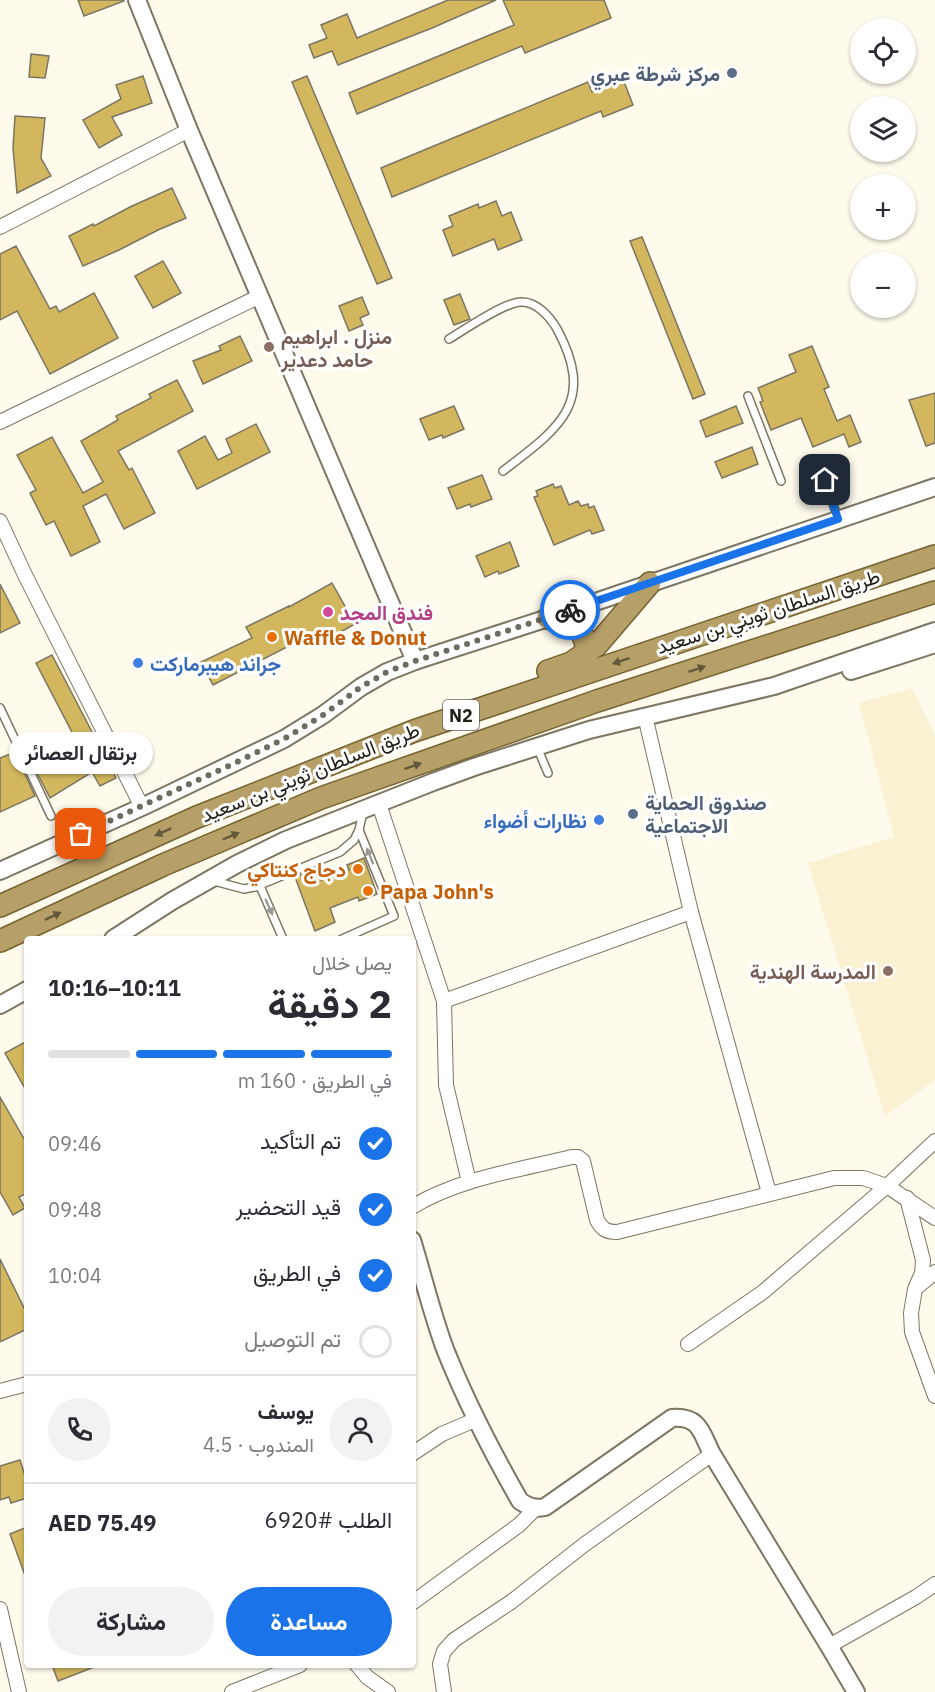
<!DOCTYPE html>
<html lang="ar">
<head>
<meta charset="utf-8">
<style>
  :root { --surface:#fff; --page:#f2f2f3; --text:#2b2b33; --muted:#7c7c81; --line:#e1e1e2; --accent:#1a73e8 }
  body { margin:0; font-family:"IBM Plex Sans",Vazirmatn,sans-serif; background:var(--page); color:var(--text); direction:rtl; height:100vh; display:flex; flex-direction:column; font-size:22px; white-space:nowrap }
  * { box-sizing:border-box; margin:0 }
  p { font-size:20px; color:var(--muted) }
  .icon { flex:none; width:33px; height:33px; fill:none; stroke:currentColor; stroke-width:2; stroke-linecap:round; stroke-linejoin:round }
  .map { position:relative; flex:1; overflow:hidden; direction:ltr }
  .panel { position:absolute; left:24px; top:936px; width:392px; height:732px; display:flex; flex-direction:column; background:var(--surface); border-radius:6px; box-shadow:0 2px 4px #0004; direction:rtl }
  .panel>* { flex:none }
  .controls { position:absolute; left:850px; top:18px; display:grid; gap:12px }
  .controls a { display:grid; place-items:center; width:66px; height:66px; border-radius:50%; background:var(--surface); box-shadow:0 2px 4px #0004; font-size:30px }
  .pin { position:absolute; display:grid; place-items:center; width:51px; height:51px; color:#fff; margin:-26px; border-radius:12px; box-shadow:0 3px 9px #0006 }
  .courier { position:absolute; display:grid; place-items:center; width:60px; height:60px; margin:-30px; border:4px solid #1a73e8; border-radius:50%; background:#fff; color:#222; box-shadow:0 2px 8px #0007 }
  .bubble { position:absolute; height:42px; border-radius:21px; background:var(--surface); box-shadow:0 2px 4px #0004; font-size:20px; font-weight:700; line-height:42px; text-align:center; direction:rtl }
  .head em { font-style:normal; font-weight:700 }
  .head div { display:flex; flex-direction:column-reverse }
  .head { display:flex; align-items:center; justify-content:space-between; height:102px; padding:0 24px }
  h1 { font-size:39px; font-weight:700; line-height:45px }
  .bar { display:grid; grid-template-columns:repeat(4,1fr); gap:9px 6px; align-content:center; height:72px; padding:0 24px }
  .bar i { height:8px; border-radius:4px; background:var(--line) }
  .bar .current { background:var(--accent) }
  .bar p { grid-column:span 4 }
  .line { display:flex; align-items:center; gap:15px; padding:0 24px; border-top:2px solid var(--line) }
  .line div { flex:1 }
  .round { display:grid; place-items:center; flex:none; width:63px; height:63px; border-radius:32px; background:var(--page) }
  ol { padding:0 24px; list-style:none }
  li { display:flex; align-items:center; gap:18px; height:66px }
  li p { margin-inline-start:auto }
  li .icon { padding:6px; border-radius:50%; background:var(--accent); color:#fff; stroke-width:4 }
  li:last-child { color:var(--muted) }
  li i { width:33px; height:33px; border:3px solid var(--line); border-radius:50% }
  .button { display:flex; gap:12px; margin-top:auto; padding:12px 24px }
  .button a { flex:1; height:69px; border-radius:36px; background:var(--accent); color:#fff; font-size:24px; font-weight:700; line-height:69px; text-align:center }
  .button a+a { background:var(--page); color:var(--text) }
  .map>svg:first-child { display:block }
</style>
</head>
<body>
<div class="map">
<svg width="935" height="1692" viewBox="0 0 935 1692">
  <rect width="100%" height="100%" fill="#fefaec"/>
  <polygon fill="#faf1d3" points="912,688 935,736 935,1080 885,1116 808,863 894,837 859,703"/>
  <g fill="#d3b75e" stroke="#7b7562" stroke-width="1.5">
    <polygon points="78,0 123,0 124,1 84,16"/>
    <polygon points="448,0 496,0 432,28 338,65 332,51 314,58 309,45 327,38 321,25 347,14 357,38"/>
    <polygon points="503,0 604,0 611,18 525,53 522,46 357,114 349,93 514,25"/>
    <polygon points="31,54 49,56 45,78 29,77"/>
    <polygon points="143,76 152,103 112,117 122,135 99,148 83,120 121,99 116,85"/>
    <polygon points="307,76 392,278 377,284 292,82"/>
    <polygon points="623,79 633,105 603,117 601,111 392,197 381,168 588,82 592,92"/>
    <polygon points="15,116 45,118 41,158 51,176 17,193 13,148"/>
    <polygon points="172,188 186,218 158,230 119,250 83,266 69,236 93,224 94,226 130,207"/>
    <polygon points="496,201 502,216 511,212 522,240 498,250 494,239 453,256 443,230 453,226 449,216 478,204 479,208"/>
    <polygon points="642,237 705,394 693,399 630,241"/>
    <polygon points="16,246 50,309 56,306 59,312 94,293 118,338 50,374 17,311 0,320 0,254"/>
    <polygon points="163,261 181,293 153,308 135,276"/>
    <polygon points="460,294 470,319 454,325 444,300"/>
    <polygon points="362,297 369,314 360,318 363,325 349,331 339,306"/>
    <polygon points="240,336 252,361 203,384 193,361 221,350 219,346"/>
    <polygon points="812,346 829,387 824,389 837,421 850,415 861,442 849,447 844,434 813,447 801,418 771,430 760,402 763,401 758,388 796,372 789,355"/>
    <polygon points="177,380 193,411 118,451 129,470 132,468 155,513 124,529 106,494 83,506 100,542 71,556 54,521 46,525 30,493 36,490 17,455 52,437 83,493 103,482 81,441 118,420 116,416 151,398 149,394"/>
    <polygon points="935,393 935,443 926,446 909,400"/>
    <polygon points="454,406 464,429 443,438 442,435 429,440 420,419"/>
    <polygon points="736,406 743,423 706,437 700,421"/>
    <polygon points="256,424 270,452 197,489 178,451 205,436 218,460 232,453 226,439"/>
    <polygon points="752,447 758,464 722,478 715,462"/>
    <polygon points="482,475 492,499 471,507 470,504 457,509 448,488"/>
    <polygon points="553,484 555,488 561,486 569,505 578,501 581,506 588,504 589,508 594,506 604,530 592,534 590,530 554,545 534,497 538,496 536,491"/>
    <polygon points="510,542 519,566 499,574 498,571 485,577 476,556"/>
    <polygon points="332,583 355,624 314,647 308,636 213,685 201,662 252,638 246,627 289,606 289,607"/>
    <polygon points="0,584 20,623 0,633"/>
    <polygon points="52,655 116,778 100,786 92,772 50,798 33,765 65,748 76,740 36,663"/>
    <polygon points="15,752 35,796 0,812 0,758"/>
    <polygon points="364,858 377,894 359,901 358,897 330,908 335,922 315,931 295,877 316,868 321,880 349,870 347,865"/>
    <polygon points="27,1041 27,1092 5,1053"/>
    <polygon points="0,1097 27,1144 27,1193 19,1197 25,1208 13,1215 0,1192"/>
    <polygon points="0,1259 27,1314 27,1329 0,1342"/>
    <polygon points="20,1460 27,1482 27,1498 11,1503 9,1497 0,1500 0,1466"/>
    <polygon points="27,1527 27,1578 26,1578 10,1534"/>
    <polygon points="52,1665 97,1665 97,1666 58,1681"/>
  </g>
  <g fill="none" stroke-linecap="round" stroke-linejoin="round">
    <g stroke="#7c7662" stroke-width="10">
      <g id="service">
        <path d="M449 339C464 330 506 301 522 302 537 302 550 317 557 329 597 403 559 428 503 471"/>
        <polyline points="748,396 781,481"/>
        <polyline points="821,467 838,519"/>
        <polyline points="0,708 51,816"/>
        <polyline points="537,747 548,773"/>
        <polyline points="214,881 244,889 260,886 283,939"/>
        <polyline points="255,887 340,852 354,840 359,830"/>
        <polyline points="342,939 394,916 359,830 363,812"/>
      </g>
    </g>
    <g stroke="#7c7662" stroke-width="16">
      <g id="minor">
        <polyline points="0,227 189,130"/>
        <polyline points="0,422 260,296"/>
        <polyline points="0,521 25,575 142,807"/>
        <polyline points="645,716 691,912 769,1193"/>
        <polyline points="379,804 444,1001 446,1085 469,1182"/>
        <polyline points="444,1001 691,912"/>
        <polyline points="907,1198 923,1260 922,1273 915,1289 911,1313 912,1332 935,1396"/>
        <path d="M412 1207C460 1178 519 1170 572 1157H578L583 1161 597 1220C602 1229 606 1232 617 1232L834 1178H863L887 1186 935 1218"/>
        <polyline points="916,1288 935,1272"/>
        <polyline points="688,1344 763,1292 887,1186 935,1141"/>
        <polyline points="0,1391 27,1384"/>
        <polyline points="412,1454 442,1434 477,1419"/>
        <polyline points="412,1603 519,1525 536,1508"/>
        <polyline points="0,1609 19,1692"/>
        <polyline points="829,1646 916,1597 935,1584"/>
        <polyline points="357,1665 367,1677 388,1692"/>
        <polyline points="232,1692 300,1665"/>
        <polyline points="444,1692 440,1664 444,1651 454,1640 511,1602 585,1544 712,1454"/>
      </g>
    </g>
    <g stroke="#7c7662" stroke-width="20">
      <g id="tertiary">
        <polyline points="137,0 189,130 415,661"/>
        <polyline points="851,671 935,644"/>
        <polyline points="0,871 142,807 284,739 323,715 361,687 387,672 415,661 548,618 935,487"/>
        <polyline points="113,939 172,901 237,864 286,840 433,782 474,767 589,730 774,686 935,631"/>
        <polyline points="0,1005 27,990"/>
        <path d="M412 1240C423 1276 432 1314 445 1349 466 1402 492 1452 520 1501 529 1507 535 1509 545 1507L672 1418C700 1416 701 1432 712 1454L829 1646 856 1692"/>
      </g>
    </g>
    <g stroke="#766333" stroke-width="24">
      <g id="trunk">
        <polyline points="548,618 578,626 584,638 588,652"/>
        <polyline points="548,671 571,663 597,645 650,583"/>
        <polyline points="0,906 197,817 414,731 935,556"/>
        <polyline points="0,941 163,865 321,798 597,701 935,592"/>
      </g>
    </g>
    <use href="#service" stroke="#fff" stroke-width="7"/>
    <use href="#minor" stroke="#fff" stroke-width="14"/>
    <use href="#tertiary" stroke="#fff" stroke-width="16"/>
    <use href="#trunk" stroke="#b7a068" stroke-width="21"/>
  </g>
  <defs><path id="oneway-solid" d="M-6-.8H1V-3.2L6.5 0L1 3.2V.8H-6Z" transform="scale(1.5)"/></defs>
  <g fill="#64583b">
    <use href="#oneway-solid" transform="translate(621 661) rotate(162)"/>
    <use href="#oneway-solid" transform="translate(697 669) rotate(-18)"/>
    <use href="#oneway-solid" transform="translate(413 766) rotate(-19)"/>
    <use href="#oneway-solid" transform="translate(163 832) rotate(156)"/>
    <use href="#oneway-solid" transform="translate(231 836) rotate(-23)"/>
    <use href="#oneway-solid" transform="translate(53 916) rotate(-25)"/>
  </g>
  <g fill="#9b9a96">
    <use href="#oneway-solid" transform="translate(370 856) rotate(-112)"/>
    <use href="#oneway-solid" transform="translate(269 907) rotate(66)"/>
  </g>
  <g fill="none" stroke-linecap="round" stroke-linejoin="round">
    <polyline stroke="#6e6b61" stroke-width="6" stroke-dasharray="0 10.8" points="81,834 235,763 284,739 323,715 361,687 387,672 415,661 570,610"/>
    <polyline stroke="#1a73e8" stroke-width="8" points="570,610 838,519 825,480"/>
  </g>
  <g fill="#5c6f8a" stroke="#fff" stroke-width="2">
    <circle cx="732" cy="73" r="6"/>
    <circle cx="633" cy="814" r="6"/>
  </g>
  <g fill="#8d6e63" stroke="#fff" stroke-width="2">
    <circle cx="269" cy="347" r="6"/>
    <circle cx="888" cy="971" r="6"/>
  </g>
  <circle fill="#d1479c" stroke="#fff" stroke-width="2" cx="328" cy="612" r="6"/>
  <g fill="#e8710a" stroke="#fff" stroke-width="2">
    <circle cx="272" cy="637" r="6"/>
    <circle cx="358" cy="869" r="6"/>
    <circle cx="368" cy="891" r="6"/>
  </g>
  <g fill="#3f7fe0" stroke="#fff" stroke-width="2">
    <circle cx="138" cy="663" r="6"/>
    <circle cx="599" cy="820" r="6"/>
  </g>
  <g text-anchor="middle" dominant-baseline="central" stroke-width="6" stroke-linejoin="round" paint-order="stroke">
    <rect fill="#fff" stroke="#63625c" stroke-width="1.5" x="443" y="700" width="36" height="30" rx="4.5"/>
    <g font-size="18" font-weight="bold" fill="#201e16">
      <text x="461" y="715">N2</text>
    </g>
    <g font-size="20" font-weight="bold" fill="#4e5e75" stroke="#fff" text-anchor="end">
      <text x="720" y="73">مركز شرطة عبري</text>
      <text x="645" y="802" text-anchor="start">صندوق الحماية<tspan x="645" dy="23">الاجتماعية</tspan></text>
    </g>
    <g font-size="20" font-weight="bold" fill="#785e54" stroke="#fff" text-anchor="start">
      <text x="281" y="336">منزل . ابراهيم<tspan x="281" dy="23">حامد دعدير</tspan></text>
      <text x="876" y="971" text-anchor="end">المدرسة الهندية</text>
    </g>
    <g font-size="20" fill="#201e16" stroke="#fff">
      <text transform="translate(768 611) rotate(-18)">طريق السلطان ثويني بن سعيد</text>
      <text transform="translate(310 772) rotate(-22)">طريق السلطان ثويني بن سعيد</text>
    </g>
    <g font-size="20" font-weight="bold" fill="#b23c85" stroke="#fff" text-anchor="start">
      <text x="340" y="612">فندق المجد</text>
    </g>
    <g font-size="20" font-weight="bold" fill="#c56008" stroke="#fff" text-anchor="start">
      <text x="284" y="637">Waffle &amp; Donut</text>
      <text x="346" y="869" text-anchor="end">دجاج كنتاكي</text>
      <text x="380" y="891">Papa John's</text>
    </g>
    <g font-size="20" font-weight="bold" fill="#366cbe" stroke="#fff" text-anchor="start">
      <text x="150" y="663">جراند ه‍يبرماركت</text>
      <text x="587" y="820" text-anchor="end">نظارات أضواء</text>
    </g>
  </g>
</svg>
<div class="controls">
<a><svg class="icon" aria-label="locate" viewBox="0 0 24 24"><circle cx="12" cy="12" r="6"/><path d="M12 2v4M12 18v4M2 12h4M18 12h4"/></svg></a>
<a><svg class="icon" aria-label="layers" viewBox="0 0 24 24"><path d="M12 4l9 5-9 5-9-5zM3 14l9 5 9-5"/></svg></a>
<a>+</a>
<a>−</a>
</div>
<div class="pin" style="left:81px;top:834px;background:#ea580c"><svg class="icon" aria-label="bag" viewBox="0 0 24 24"><path d="M5 8h14l-1 12H6zM9 8a3 3 0 0 1 6 0"/></svg></div>
<div class="pin" style="left:825px;top:480px;background:#1f2937"><svg class="icon" aria-label="home" viewBox="0 0 24 24"><path d="M3 11l9-7 9 7M6 9v11h12V9"/></svg></div>
<div class="courier" style="left:570px;top:610px"><svg class="icon" aria-label="bike" viewBox="0 0 24 24"><circle cx="6" cy="16" r="4"/><circle cx="18" cy="16" r="4"/><path d="M6 16l4-8h5l3 8M10 8l3 8H6M13 5h3"/></svg></div>
<div class="bubble" style="left:9px;top:732px;width:144px">برتقال العصاىٔر</div>
<section class="panel">
<div class="head"><div><h1>2 دقيقة</h1><p>يصل خلال</p></div><em>10:11–10:16</em></div>
<div class="bar"><i class="current"></i><i class="current"></i><i class="current"></i><i></i><p>في الطريق · 160 m</p></div>
<ol>
<li><svg class="icon" aria-label="check" viewBox="0 0 24 24"><path d="M5 12l5 5 9-10"/></svg>تم التأكيد<p>09:46</p></li>
<li><svg class="icon" aria-label="check" viewBox="0 0 24 24"><path d="M5 12l5 5 9-10"/></svg>قيد التحضير<p>09:48</p></li>
<li><svg class="icon" aria-label="check" viewBox="0 0 24 24"><path d="M5 12l5 5 9-10"/></svg>في الطريق<p>10:04</p></li>
<li><i></i>تم التوصيل</li>
</ol>
<div class="line" style="height:108px"><a class="round"><svg class="icon" aria-label="person" viewBox="0 0 24 24"><circle cx="12" cy="8" r="4"/><path d="M4 21q1-7 8-7t8 7"/></svg></a><div><b>يوسف</b><p>المندوب · 4.5</p></div><a class="round"><svg class="icon" aria-label="phone" viewBox="0 0 24 24"><path d="M5 4h4l2 5-3 2q2 4 5 5l2-3 5 2v4C11 20 4 13 5 4z"/></svg></a></div>
<div class="line" style="height:78px"><div>الطلب #6920</div><b>AED 75.49</b></div>
<div class="button"><a>مساعدة</a><a>مشاركة</a></div>
</section>
</div>
</body>
</html>
